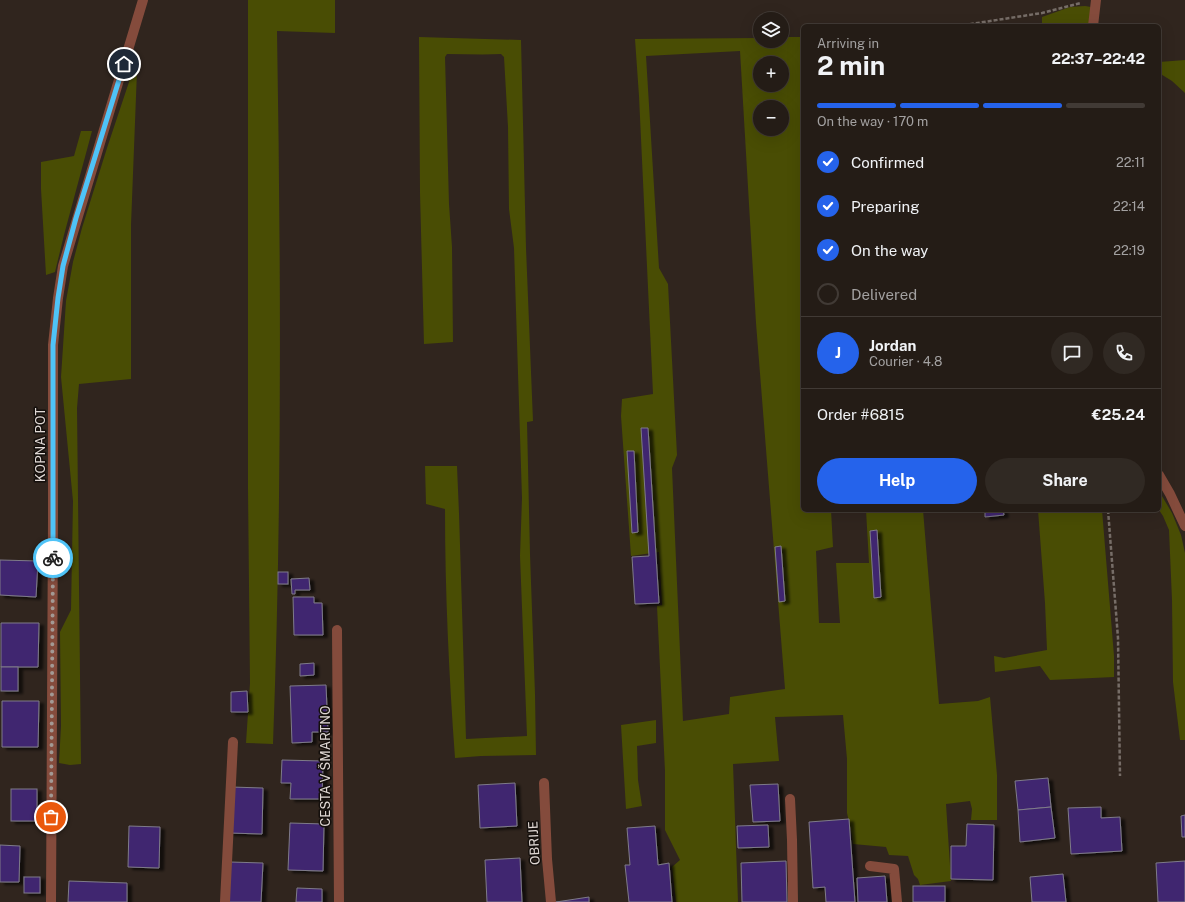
<!DOCTYPE html>
<html lang="en">
<head>
<meta charset="utf-8">
<style>
  :root { --surface:#241c16; --page:#302923; --text:#f1f3f6; --muted:#a3a1a1; --line:#413a35; --accent:#2563eb }
  body { margin:0; font-family:"Public Sans",sans-serif; background:var(--page); color:var(--text); height:100vh; display:flex; flex-direction:column; font-size:15px; white-space:nowrap }
  * { box-sizing:border-box; margin:0 }
  p { font-size:13px; color:var(--muted) }
  .icon { flex:none; width:22px; height:22px; fill:none; stroke:currentColor; stroke-width:2; stroke-linecap:round; stroke-linejoin:round }
  .map { position:relative; flex:1; overflow:hidden }
  .drawer { position:absolute; left:801px; top:24px; width:360px; height:488px; display:flex; flex-direction:column; background:var(--surface); border-radius:6px; box-shadow:0 4px 16px #0002,0 0 0 1px var(--line) }
  .drawer>* { flex:none }
  .controls { position:absolute; left:753px; top:12px; display:grid; gap:8px }
  .controls a { display:grid; place-items:center; width:36px; height:36px; border-radius:50%; background:var(--surface); box-shadow:0 4px 16px #0002,0 0 0 1px var(--line); font-size:20px }
  .pin { position:absolute; display:grid; place-items:center; width:34px; height:34px; color:#fff; margin:-17px; border:2px solid #fff; border-radius:50%; box-shadow:0 1px 4px #0007 }
  .courier { position:absolute; display:grid; place-items:center; width:40px; height:40px; margin:-20px; border:3px solid #4fc3f7; border-radius:50%; background:#fff; color:#222; box-shadow:0 1px 5px #0007 }
  .head em { font-style:normal; font-weight:700 }
  .head div { display:flex; flex-direction:column-reverse }
  .head { display:flex; align-items:center; justify-content:space-between; height:68px; padding:0 16px }
  h1 { font-size:26px; font-weight:700; line-height:30px }
  .bar { display:grid; grid-template-columns:repeat(4,1fr); gap:6px 4px; align-content:center; height:48px; padding:0 16px }
  .bar i { height:5px; border-radius:3px; background:var(--line) }
  .bar .on { background:var(--accent) }
  .bar p { grid-column:span 4 }
  .line { display:flex; align-items:center; gap:10px; padding:0 16px; border-top:1px solid var(--line) }
  .line div { flex:1 }
  .round { display:grid; place-items:center; flex:none; width:42px; height:42px; border-radius:21px; background:var(--page) }
  ol { padding:0 16px; list-style:none }
  li { display:flex; align-items:center; gap:12px; height:44px }
  li p { margin-inline-start:auto }
  li .icon { padding:4px; border-radius:50%; background:var(--accent); color:#fff; stroke-width:4 }
  li:last-child { color:var(--muted) }
  li i { width:22px; height:22px; border:2px solid var(--line); border-radius:50% }
  .cta { display:flex; gap:8px; margin-top:auto; padding:8px 16px }
  .cta a { flex:1; height:46px; border-radius:24px; background:var(--accent); color:#fff; font-size:16px; font-weight:700; line-height:46px; text-align:center }
  .cta a+a { background:var(--page); color:var(--text) }
  .map>svg:first-child { display:block }
</style>
</head>
<body>
<div class="map">
<svg width="1185" height="902" viewBox="0 0 1185 902">
  <defs>
    <filter id="shadow"><feDropShadow dx="4.5" dy="2.5" stdDeviation="1" flood-color="#0009"/></filter>
  </defs>
  <rect width="100%" height="100%" fill="#30251e"/>
  <g fill="#494d04" fill-rule="evenodd">
    <path d="M248 0H335V33L277 31C281 269 282 507 273 744L246 743 250 683 248 489Z"/>
    <polygon points="1085,6 1091,7 1090,26 1042,26 1042,17 1070,7"/>
    <path d="M419 37 521 40 526 248 533 421 527 422 530 554 535 694 536 755 481 756 455 758C449 675 445 592 445 509L426 504 425 466H457L459 513 466 739 527 736 520 556 522 498 514 248 509 209 508 127 504 57 501 54C483 55 465 54 447 54L445 57 449 204 452 247 453 342 424 344 420 193Z"/>
    <path d="M782 37H803V510H831L833 547 816 551 819 623H840L836 563H869L866 510H923L939 704 978 701 990 697 997 775V820H971L972 809 970 801 946 804 951 881 920 885 918 879 914 875 908 856 889 855 886 847 853 844 852 835 847 813V759L843 715 775 717 779 761 733 764 738 902H676L672 867 680 860 665 830V771L657 606 662 605 659 552 631 556 621 416 622 399 653 394 639 96 635 39 760 38V41H782ZM740 51 756 323 785 689 730 697 729 714 683 721 672 468 677 455 668 284 659 268 646 56ZM760 63H782V85H760ZM760 107H782V129H760Z"/>
    <polygon points="134,57 137,71 131,225 131,379 79,384 77,408 81,764 70,765 59,763 61,726 60,632 71,610 73,501 61,377 66,301 73,262 82,228 107,148 129,82"/>
    <polygon points="1185,60 1185,93 1172,81 1159,73 1159,62"/>
    <polygon points="81,131 92,131 64,235 55,272 46,275 41,189 41,162 74,156"/>
    <polygon points="1159,491 1172,513 1181,535 1185,553 1185,740 1180,740 1173,682 1172,600 1169,530 1163,516 1159,510"/>
    <polygon points="1038,510 1102,510 1110,607 1114,656 1114,677 1050,680 1040,666 995,672 994,656 1004,658 1047,650 1045,603"/>
    <polygon points="656,720 656,743 637,746 638,780 642,806 626,809 621,725"/>
  </g>
  <g fill="#41266f" stroke="#7e7b89" filter="url(#shadow)">
    <polygon points="641,428 648,428 659,603 635,604 632,557 649,556"/>
    <polygon points="627,451 634,451 638,532 632,533"/>
    <polygon points="985,510 1003,510 1004,515 985,517"/>
    <polygon points="877,530 881,597 874,598 870,531"/>
    <polygon points="781,546 785,601 779,602 775,547"/>
    <polygon points="0,560 38,561 36,597 0,595"/>
    <rect x="278" y="572" width="10" height="12"/>
    <polygon points="309,578 310,590 295,590 295,594 292,594 291,579"/>
    <polygon points="293,597 314,597 314,603 322,603 323,635 294,635"/>
    <polygon points="1,623 39,623 38,667 1,667"/>
    <polygon points="314,663 314,675 300,676 300,664"/>
    <rect x="1" y="667" width="17" height="24"/>
    <polygon points="326,685 328,732 312,732 312,742 292,743 290,686"/>
    <polygon points="247,691 248,712 231,712 231,692"/>
    <polygon points="2,701 39,701 38,747 2,747"/>
    <polygon points="282,760 323,761 322,799 290,799 291,783 281,783"/>
    <polygon points="1048,778 1051,807 1018,810 1015,781"/>
    <polygon points="515,783 517,826 480,828 478,785"/>
    <polygon points="778,784 780,821 753,822 750,785"/>
    <polygon points="231,787 263,788 262,834 229,833"/>
    <rect x="11" y="789" width="26" height="32"/>
    <polygon points="1051,807 1055,838 1020,842 1018,810"/>
    <polygon points="1101,807 1101,818 1120,817 1122,851 1071,854 1068,808"/>
    <polygon points="1185,815 1185,837 1182,837 1181,816"/>
    <polygon points="849,819 855,902 826,902 825,887 813,888 809,822"/>
    <polygon points="290,823 324,824 323,871 288,870"/>
    <polygon points="967,824 994,825 993,880 951,879 951,846 966,846"/>
    <polygon points="768,825 769,847 738,848 737,826"/>
    <polygon points="129,826 160,827 159,868 128,867"/>
    <polygon points="655,826 658,865 669,863 672,902 629,902 625,865 630,865 627,828"/>
    <polygon points="0,845 20,846 19,882 0,882"/>
    <polygon points="520,858 522,902 487,902 485,860"/>
    <polygon points="786,861 787,902 742,902 741,863"/>
    <polygon points="1185,861 1185,902 1158,902 1156,863"/>
    <polygon points="230,862 263,863 261,902 229,902"/>
    <polygon points="1063,874 1066,902 1032,902 1030,877"/>
    <polygon points="885,876 887,902 858,902 857,878"/>
    <rect x="24" y="877" width="16" height="16"/>
    <polygon points="69,881 127,883 127,902 68,902"/>
    <rect x="913" y="886" width="32" height="16"/>
    <polygon points="297,888 322,889 322,902 296,902"/>
    <polygon points="589,897 589,902 556,902"/>
  </g>
  <g fill="none" stroke-linecap="round" stroke-linejoin="round">
    <g stroke="#766d67" stroke-width="2.5" stroke-dasharray="4 2" stroke-linecap="butt">
      <polyline points="958,26 1042,13 1081,3"/>
      <polyline points="1108,510 1118,638 1120,776"/>
    </g>
    <polyline stroke="#844b3c" stroke-width="10" points="870,866 894,869 897,902"/>
    <g stroke="#844b3c" stroke-width="10">
      <polyline points="1093,26 1096,0"/>
      <polyline points="1159,475 1170,494 1185,526"/>
      <polyline points="337,630 339,902"/>
      <polyline points="544,783 547,859 551,902"/>
      <polyline points="790,799 792,840 793,902"/>
      <polyline points="51,902 53,518 53,345 58,298 63,266 143,0"/>
      <polyline points="225,902 233,742"/>
    </g>
  </g>
  <g fill="none" stroke-linecap="round" stroke-linejoin="round">
    <polyline stroke="#a29994" stroke-width="4" stroke-dasharray="0 7.2" points="51,817 53,558"/>
    <polyline stroke="#4fc3f7" stroke-width="5" points="53,558 53,345 58,298 63,266 76,218 124,64"/>
  </g>
  <g text-anchor="middle" dominant-baseline="central" stroke-width="3" stroke-linejoin="round" paint-order="stroke">
    <g font-size="13" fill="#e0d8d4" stroke="#140f0c">
      <text transform="translate(40 445) rotate(-90)">KOPNA POT</text>
      <text transform="translate(325 766) rotate(-90)">CESTA V ŠMARTNO</text>
      <text transform="translate(534 843) rotate(-93)">OBRIJE</text>
    </g>
  </g>
</svg>
<div class="controls">
<a><svg class="icon" aria-label="layers" viewBox="0 0 24 24"><path d="M12 4l9 5-9 5-9-5zM3 14l9 5 9-5"/></svg></a>
<a>+</a>
<a>−</a>
</div>
<div class="pin" style="left:51px;top:817px;background:#ea580c"><svg class="icon" aria-label="bag" viewBox="0 0 24 24"><path d="M5 8h14l-1 12H6zM9 8a3 3 0 0 1 6 0"/></svg></div>
<div class="pin" style="left:124px;top:64px;background:#1f2937"><svg class="icon" aria-label="home" viewBox="0 0 24 24"><path d="M3 11l9-7 9 7M6 9v11h12V9"/></svg></div>
<div class="courier" style="left:53px;top:558px"><svg class="icon" aria-label="bike" viewBox="0 0 24 24"><circle cx="6" cy="16" r="4"/><circle cx="18" cy="16" r="4"/><path d="M6 16l4-8h5l3 8M10 8l3 8H6M13 5h3"/></svg></div>
<section class="drawer">
<div class="head"><div><h1>2 min</h1><p>Arriving in</p></div><em>22:37–22:42</em></div>
<div class="bar"><i class="on"></i><i class="on"></i><i class="on"></i><i></i><p>On the way · 170 m</p></div>
<ol>
<li><svg class="icon" aria-label="check" viewBox="0 0 24 24"><path d="M5 12l5 5 9-10"/></svg>Confirmed<p>22:11</p></li>
<li><svg class="icon" aria-label="check" viewBox="0 0 24 24"><path d="M5 12l5 5 9-10"/></svg>Preparing<p>22:14</p></li>
<li><svg class="icon" aria-label="check" viewBox="0 0 24 24"><path d="M5 12l5 5 9-10"/></svg>On the way<p>22:19</p></li>
<li><i></i>Delivered</li>
</ol>
<div class="line" style="height:72px"><b class="round" style="background:var(--accent);color:#fff">J</b><div><b>Jordan</b><p>Courier · 4.8</p></div><a class="round"><svg class="icon" aria-label="chat" viewBox="0 0 24 24"><path d="M4 5h16v11H9l-5 4z"/></svg></a><a class="round"><svg class="icon" aria-label="phone" viewBox="0 0 24 24"><path d="M5 4h4l2 5-3 2q2 4 5 5l2-3 5 2v4C11 20 4 13 5 4z"/></svg></a></div>
<div class="line" style="height:52px"><div>Order #6815</div><b>€25.24</b></div>
<div class="cta"><a>Help</a><a>Share</a></div>
</section>
</div>
</body>
</html>
